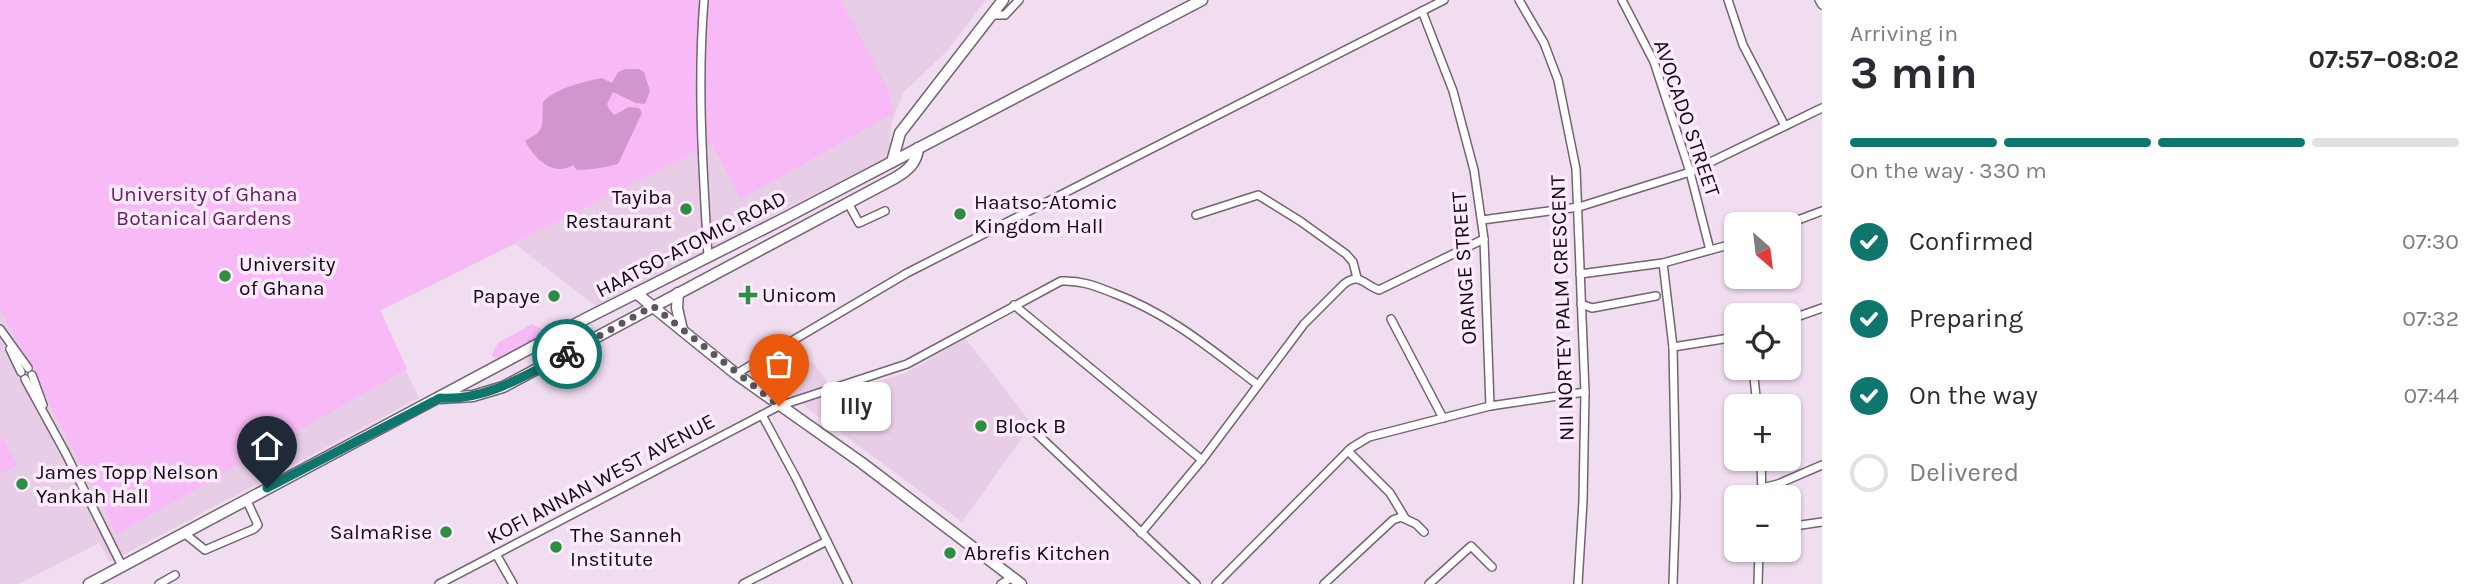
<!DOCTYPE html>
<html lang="en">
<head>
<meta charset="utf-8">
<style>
  :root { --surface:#fff; --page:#f7f7f7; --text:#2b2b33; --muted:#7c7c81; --line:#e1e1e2; --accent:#0f766e }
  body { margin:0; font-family:Karla,sans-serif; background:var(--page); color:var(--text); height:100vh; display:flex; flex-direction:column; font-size:26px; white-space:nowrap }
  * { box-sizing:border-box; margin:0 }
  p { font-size:23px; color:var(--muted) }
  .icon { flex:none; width:38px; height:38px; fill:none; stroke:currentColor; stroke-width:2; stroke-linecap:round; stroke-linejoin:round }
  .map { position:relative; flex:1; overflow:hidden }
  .details { display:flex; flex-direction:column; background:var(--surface); width:665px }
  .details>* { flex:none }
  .needle { width:46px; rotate:152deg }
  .buttons { position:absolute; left:1724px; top:212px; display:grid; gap:14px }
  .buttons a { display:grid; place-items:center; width:77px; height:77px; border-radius:10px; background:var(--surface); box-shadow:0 2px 5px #0004; font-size:35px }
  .pin { position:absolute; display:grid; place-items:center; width:60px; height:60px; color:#fff; margin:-72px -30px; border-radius:50% 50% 50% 0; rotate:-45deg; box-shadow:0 0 7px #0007 }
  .pin .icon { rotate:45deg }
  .courier { position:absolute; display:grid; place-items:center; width:70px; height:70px; margin:-35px; border:5px solid #0f766e; border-radius:50%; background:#fff; color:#222; box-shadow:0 2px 9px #0007 }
  .bubble { position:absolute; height:49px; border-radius:10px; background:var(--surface); box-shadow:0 2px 5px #0004; font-size:23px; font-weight:700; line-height:49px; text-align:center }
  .summary em { font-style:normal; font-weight:700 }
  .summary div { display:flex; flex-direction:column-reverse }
  .summary { display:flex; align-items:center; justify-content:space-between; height:119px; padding:0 28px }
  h1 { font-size:46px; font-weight:700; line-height:52px }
  .bar { display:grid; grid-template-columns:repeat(4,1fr); gap:10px 7px; align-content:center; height:84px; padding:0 28px }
  .bar i { height:9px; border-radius:5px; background:var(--line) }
  .bar .active { background:var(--accent) }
  .bar p { grid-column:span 4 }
  ol { padding:0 28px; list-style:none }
  li { display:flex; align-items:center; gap:21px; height:77px }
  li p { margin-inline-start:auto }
  li .icon { padding:7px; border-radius:50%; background:var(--accent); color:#fff; stroke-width:4 }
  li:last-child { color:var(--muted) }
  li i { width:38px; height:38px; border:4px solid var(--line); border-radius:50% }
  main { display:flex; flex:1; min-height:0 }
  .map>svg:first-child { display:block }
</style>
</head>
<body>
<main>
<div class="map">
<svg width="1822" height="584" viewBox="0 0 1822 584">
  <defs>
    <pattern id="grass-tufts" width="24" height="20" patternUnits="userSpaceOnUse" patternTransform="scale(1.75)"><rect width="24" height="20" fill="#f8baf7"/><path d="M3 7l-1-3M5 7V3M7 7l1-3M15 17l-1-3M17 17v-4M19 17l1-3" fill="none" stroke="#d49fd3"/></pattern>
  </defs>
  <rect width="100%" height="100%" fill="#f0ddef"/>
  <g fill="#e7cee6">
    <polygon points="0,0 986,0 948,50 904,92 892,121 888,157 596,306 515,244 378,312 419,398 110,562 99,543 19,584 0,584"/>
    <polygon points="965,338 1032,424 962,522 772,382 813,362 835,393 906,373"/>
  </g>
  <polygon fill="url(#grass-tufts)" points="532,324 543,330 544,335 500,359 494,358 492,354 498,343"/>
  <g fill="#f8baf7">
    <polygon points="0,0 841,0 887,87 894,113 741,199 712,144 380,310 407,369 117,534 0,309"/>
    <polygon points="2,437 18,465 3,473 0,468 0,438"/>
  </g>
  <path fill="#d195d0" d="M625 69H639L644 72 650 91 645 104 636 103 613 92 607 104 609 109 614 115 629 107 639 108 642 113 618 164C608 167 588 170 577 170L573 165C553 177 535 159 525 141L538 133 542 126 543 102C556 88 583 82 602 78L612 83 618 72Z"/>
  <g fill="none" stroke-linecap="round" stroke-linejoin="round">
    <g stroke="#736373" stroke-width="10">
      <g id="street">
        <path d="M704 0C697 86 703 171 708 257"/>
        <polyline points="1519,0 1544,43 1558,80 1576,169 1585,392 1583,501 1578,584"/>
        <polyline points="1622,0 1654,62 1690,172 1710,250"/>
        <polyline points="1728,0 1743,45 1785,126"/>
        <polyline points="1819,0 1822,5"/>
        <polyline points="1422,11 1453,91 1474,170 1484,239 1490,406"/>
        <polyline points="991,15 1005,15 1019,0"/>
        <polyline points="848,203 859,223 885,211"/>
        <polyline points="1196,215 1258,195 1300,221 1346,254 1353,262 1357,278"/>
        <polyline points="1482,220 1579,207 1690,172 1822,108"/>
        <polyline points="1787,224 1822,211"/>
        <polyline points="1663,263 1673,347 1676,497 1673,584"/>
        <polyline points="1580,274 1663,263 1736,243"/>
        <polyline points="1581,304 1592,308 1656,296"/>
        <polyline points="1014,305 1202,460"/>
        <polyline points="1391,319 1443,418"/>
        <polyline points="1788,320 1822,308"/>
        <polyline points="0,329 28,368"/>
        <polyline points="1673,347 1736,337"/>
        <polyline points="10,349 21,372"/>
        <polyline points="1753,368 1757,406"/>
        <polyline points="736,374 907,273 1444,0"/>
        <polyline points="32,375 43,405"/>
        <polyline points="25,379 65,452 122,566"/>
        <polyline points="762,415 796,478 848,584"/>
        <polyline points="1035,432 1196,584"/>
        <polyline points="1348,451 1390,493 1405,518"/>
        <polyline points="1761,458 1762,497"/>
        <polyline points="1762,488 1778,484 1822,465"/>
        <polyline points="1788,527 1822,522"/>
        <polyline points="184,533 205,550 254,529 258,525 246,499"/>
        <path d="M1141 533 1202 460 1304 324 1344 284C1360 272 1364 285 1379 290L1484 239"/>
        <polyline points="496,554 513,584"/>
        <polyline points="159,584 175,575"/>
        <path d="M439 584 779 406 907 364 1061 281C1080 280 1096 286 1113 293 1168 313 1212 350 1258 385"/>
        <polyline points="743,584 827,541"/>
        <polyline points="1001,584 1013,577"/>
        <polyline points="1216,584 1351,448 1369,437 1490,406 1585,392"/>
        <polyline points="1324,584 1393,520 1401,517 1416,524 1424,532"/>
        <polyline points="1429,584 1471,546 1492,567"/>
        <polyline points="1758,584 1759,550"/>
      </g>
    </g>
    <g stroke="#736373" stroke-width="13">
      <g id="secondary">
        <polyline points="892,162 900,133 1003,0"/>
        <polyline points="636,293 736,374 862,463 1021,584"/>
        <polyline points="678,293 677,308 682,330"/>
        <path d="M441 398 473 396 503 387 895 178C907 171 917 163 918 148"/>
        <polyline points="89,584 585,319 781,220 1202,0"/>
      </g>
    </g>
    <use href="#street" stroke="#fff" stroke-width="7"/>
    <use href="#secondary" stroke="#fff" stroke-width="10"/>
  </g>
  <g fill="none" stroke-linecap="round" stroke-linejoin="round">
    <polyline stroke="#5e545e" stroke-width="7" stroke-dasharray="0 12.6" points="567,354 653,306 779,406"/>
    <path stroke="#0f766e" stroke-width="9" d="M267 488 440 398C487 401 527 374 567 354"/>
  </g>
  <g fill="#2d8d40" stroke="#fdeafc" stroke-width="2.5">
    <circle cx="686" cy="209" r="7"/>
    <circle cx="960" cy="214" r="7"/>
    <circle cx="225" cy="276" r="7"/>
    <path d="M744.5 284.5h7v7h7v7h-7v7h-7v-7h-7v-7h7z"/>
    <circle cx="554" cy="296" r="7"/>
    <circle cx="981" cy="426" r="7"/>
    <circle cx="22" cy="484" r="7"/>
    <circle cx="446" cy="532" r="7"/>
    <circle cx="556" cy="547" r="7"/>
    <circle cx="950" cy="553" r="7"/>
  </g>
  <g text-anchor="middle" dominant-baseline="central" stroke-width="7" stroke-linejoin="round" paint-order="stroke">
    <g font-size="21" fill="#100a10" stroke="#fdeafc">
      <text transform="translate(1687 118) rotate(71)">AVOCADO STREET</text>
      <text transform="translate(691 244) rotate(-27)">HAATSO-ATOMIC ROAD</text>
      <text transform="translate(1464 268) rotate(-94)">ORANGE STREET</text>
      <text transform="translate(1562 308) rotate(-92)">NII NORTEY PALM CRESCENT</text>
      <text transform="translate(601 479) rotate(-28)">KOFI ANNAN WEST AVENUE</text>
    </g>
    <g font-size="21" fill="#621b64" stroke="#fdeafc">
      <text x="204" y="194">University of Ghana<tspan x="204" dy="24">Botanical Gardens</tspan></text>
    </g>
    <g font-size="21" fill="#100a10" stroke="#fdeafc" text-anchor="start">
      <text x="672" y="197" text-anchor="end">Tayiba<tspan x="672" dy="24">Restaurant</tspan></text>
      <text x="974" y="202">Haatso-Atomic<tspan x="974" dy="24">Kingdom Hall</tspan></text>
      <text x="239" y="264">University<tspan x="239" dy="24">of Ghana</tspan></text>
      <text x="762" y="295">Unicom</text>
      <text x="540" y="296" text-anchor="end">Papaye</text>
      <text x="995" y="426">Block B</text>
      <text x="36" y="472">James Topp Nelson<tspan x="36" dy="24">Yankah Hall</tspan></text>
      <text x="432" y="532" text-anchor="end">SalmaRise</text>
      <text x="570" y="535">The Sanneh<tspan x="570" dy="24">Institute</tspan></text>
      <text x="964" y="553">Abrefis Kitchen</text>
    </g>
  </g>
</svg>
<div class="buttons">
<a><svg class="needle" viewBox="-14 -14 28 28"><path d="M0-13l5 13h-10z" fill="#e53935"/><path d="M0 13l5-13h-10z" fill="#7c7c81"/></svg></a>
<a><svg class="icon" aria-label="locate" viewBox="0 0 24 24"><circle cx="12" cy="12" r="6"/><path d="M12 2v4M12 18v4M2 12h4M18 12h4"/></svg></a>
<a>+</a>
<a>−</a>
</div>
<div class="pin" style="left:779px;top:406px;background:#ea580c"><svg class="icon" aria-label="bag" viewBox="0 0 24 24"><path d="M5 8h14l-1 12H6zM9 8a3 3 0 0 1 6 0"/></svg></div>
<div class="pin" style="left:267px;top:488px;background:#1f2937"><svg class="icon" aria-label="home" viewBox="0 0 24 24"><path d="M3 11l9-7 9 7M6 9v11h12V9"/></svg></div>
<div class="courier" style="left:567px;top:354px"><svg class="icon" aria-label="bike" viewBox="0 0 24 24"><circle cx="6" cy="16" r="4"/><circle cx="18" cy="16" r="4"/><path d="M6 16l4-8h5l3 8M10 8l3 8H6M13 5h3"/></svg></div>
<div class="bubble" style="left:821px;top:382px;width:70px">Illy</div>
</div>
<section class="details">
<div class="summary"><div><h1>3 min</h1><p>Arriving in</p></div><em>07:57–08:02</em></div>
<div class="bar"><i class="active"></i><i class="active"></i><i class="active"></i><i></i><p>On the way · 330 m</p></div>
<ol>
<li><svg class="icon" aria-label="check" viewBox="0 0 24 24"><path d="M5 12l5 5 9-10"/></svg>Confirmed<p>07:30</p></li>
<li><svg class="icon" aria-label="check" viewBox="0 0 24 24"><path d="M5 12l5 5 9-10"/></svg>Preparing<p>07:32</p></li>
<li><svg class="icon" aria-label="check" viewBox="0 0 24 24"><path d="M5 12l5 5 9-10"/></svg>On the way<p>07:44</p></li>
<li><i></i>Delivered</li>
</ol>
</section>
</main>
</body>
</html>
